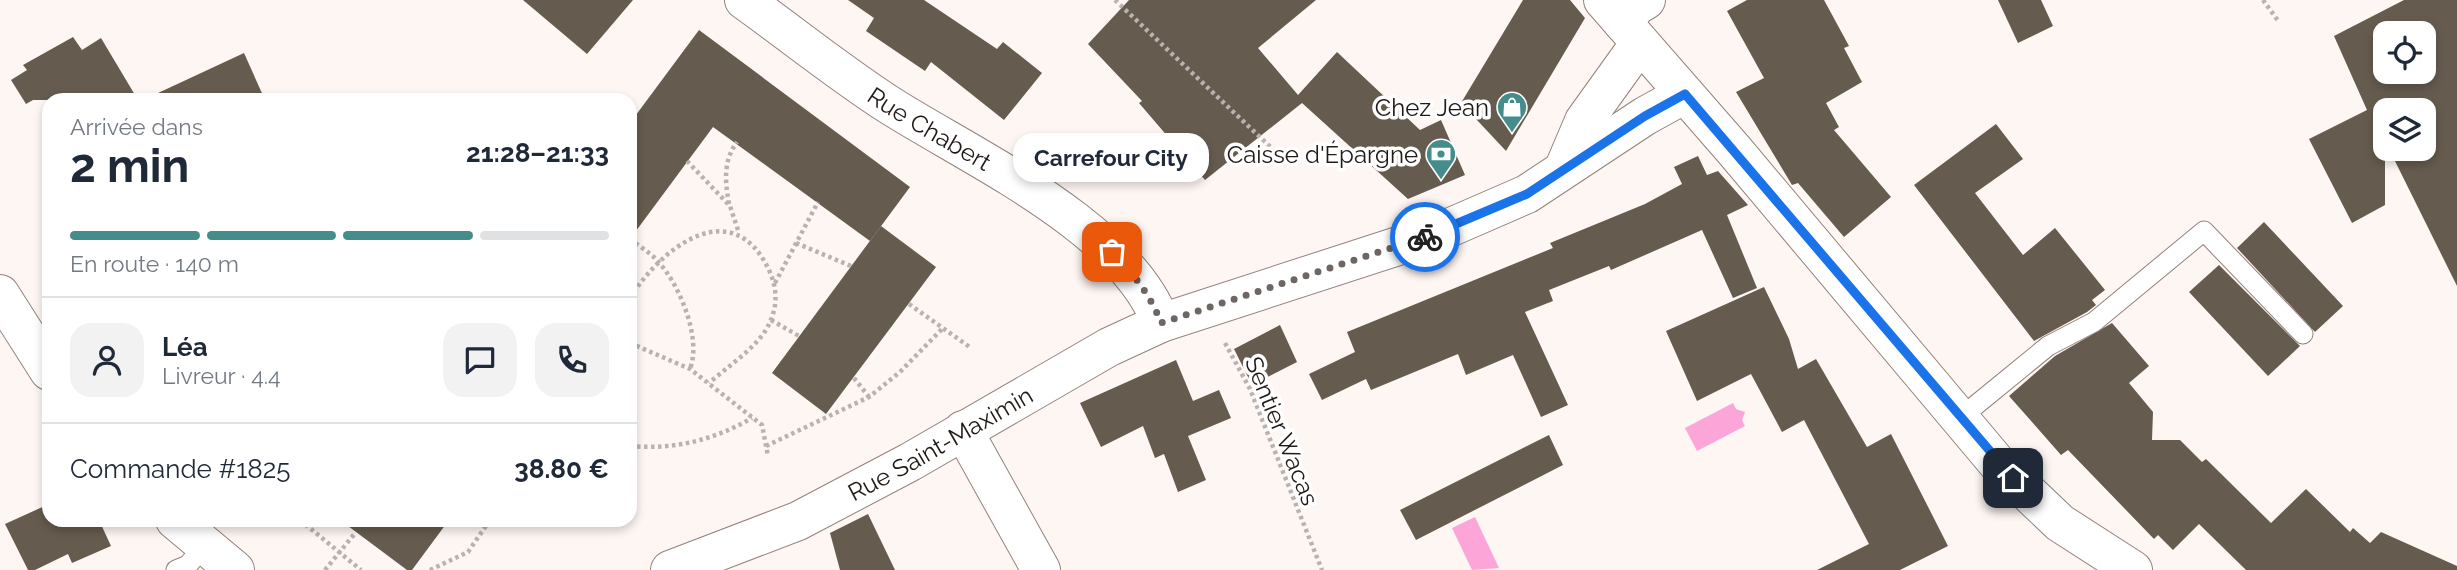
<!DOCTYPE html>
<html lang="fr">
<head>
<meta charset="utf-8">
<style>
  :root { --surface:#fff; --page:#f2f2f3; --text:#1f2937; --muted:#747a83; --line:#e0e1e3; --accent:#458d8a }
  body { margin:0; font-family:Raleway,sans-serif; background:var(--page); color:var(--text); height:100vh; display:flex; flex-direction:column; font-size:26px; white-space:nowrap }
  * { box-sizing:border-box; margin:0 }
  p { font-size:23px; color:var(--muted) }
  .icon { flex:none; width:38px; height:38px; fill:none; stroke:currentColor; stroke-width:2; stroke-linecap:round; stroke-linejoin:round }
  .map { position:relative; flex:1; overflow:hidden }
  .sheet { position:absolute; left:42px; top:93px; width:595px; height:434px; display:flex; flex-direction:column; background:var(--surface); border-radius:21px; box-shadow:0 4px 10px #0003 }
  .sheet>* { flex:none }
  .fabs { position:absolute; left:2373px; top:21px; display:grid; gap:14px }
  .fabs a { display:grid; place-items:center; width:63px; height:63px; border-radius:14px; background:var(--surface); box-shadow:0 4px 10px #0003; font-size:35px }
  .pin { position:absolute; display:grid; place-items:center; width:60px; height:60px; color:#fff; margin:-30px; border-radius:14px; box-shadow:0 4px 10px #0006 }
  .courier { position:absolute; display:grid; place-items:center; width:70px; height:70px; margin:-35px; border:5px solid #1a73e8; border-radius:50%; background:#fff; color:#222; box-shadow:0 2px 9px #0007 }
  .bubble { position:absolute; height:49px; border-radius:21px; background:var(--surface); box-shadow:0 4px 10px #0003; font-size:23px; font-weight:700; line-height:49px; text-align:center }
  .head em { font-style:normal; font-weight:700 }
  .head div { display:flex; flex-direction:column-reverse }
  .head { display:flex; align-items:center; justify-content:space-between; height:119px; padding:0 28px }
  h1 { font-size:46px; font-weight:700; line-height:52px }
  .bar { display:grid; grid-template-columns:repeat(4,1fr); gap:10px 7px; align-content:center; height:84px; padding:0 28px }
  .bar i { height:9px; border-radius:5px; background:var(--line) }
  .bar .on { background:var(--accent) }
  .bar p { grid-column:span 4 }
  .line { display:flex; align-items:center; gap:18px; padding:0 28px; border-top:2px solid var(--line) }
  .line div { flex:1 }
  .round { display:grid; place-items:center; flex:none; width:74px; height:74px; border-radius:21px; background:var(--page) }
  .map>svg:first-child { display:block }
</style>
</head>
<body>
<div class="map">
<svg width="2457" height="570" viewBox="0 0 2457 570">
  <rect width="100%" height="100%" fill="#fef6f3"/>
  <g fill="#fba5d8">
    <polygon points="1733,403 1736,409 1745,412 1742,420 1745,426 1697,451 1685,428"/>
    <polygon points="1475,517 1499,568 1472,570 1452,528"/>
  </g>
  <g fill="#655b4e" fill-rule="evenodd">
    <polygon points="523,0 633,0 587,54"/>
    <polygon points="848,0 924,0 997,49 1003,42 1042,73 1004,120 931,62 925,71 866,31 874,18"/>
    <polygon points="1129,0 1316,0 1258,48 1298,95 1337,52 1420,130 1441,120 1465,175 1408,199 1302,103 1205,180 1139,103 1142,101 1088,44"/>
    <polygon points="1523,0 1570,0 1585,18 1506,151 1461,103"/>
    <polygon points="1747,0 1824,0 1849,46 1844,48 1862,82 1826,103 1839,127 1834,130 1891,197 1844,237 1798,183 1792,185 1736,92 1764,78 1727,11"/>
    <polygon points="1998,0 2041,0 2053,26 2018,43"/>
    <path d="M2404 0H2457V286L2389 149H2424V110H2385V205L2352 223 2309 139 2367 110 2334 36ZM2385 33H2424V72H2385Z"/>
    <polygon points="699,30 910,187 870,241 713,127 630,239 630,123"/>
    <polygon points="73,37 82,50 101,38 138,100 33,100 26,104 11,80 27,70 23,65"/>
    <polygon points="244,53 265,100 143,100"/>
    <polygon points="1996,124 2023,159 1975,193 2023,255 2055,228 2105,290 2092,300 2096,305 2087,312 2034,341 1914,185"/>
    <polygon points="1126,141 1154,163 1119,179 1103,158"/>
    <polygon points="1698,156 1707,175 1718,171 1748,205 1727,215 1757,288 1733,298 1702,230 1611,270 1609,266 1549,290 1553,301 1525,312 1568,405 1541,417 1513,355 1466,375 1458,354 1371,390 1366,379 1322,400 1309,374 1355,352 1347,332 1553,248 1550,243 1645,204 1682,184 1674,167"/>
    <polygon points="2264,222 2343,306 2315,332 2237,248"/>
    <polygon points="881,226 936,267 826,414 772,373"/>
    <polygon points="2219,265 2300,346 2268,376 2189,292"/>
    <polygon points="1764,287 1789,339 1798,369 1816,359 1867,447 1891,434 1948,546 1900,570 1817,570 1869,544 1804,420 1782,432 1751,374 1697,401 1666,331"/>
    <polygon points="2112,323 2149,366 2129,383 2153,412 2152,440 2180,440 2202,462 2206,459 2271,523 2306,489 2350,532 2353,528 2370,543 2381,532 2457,566 2457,570 2246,570 2199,524 2173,550 2158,535 2154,539 2068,450 2061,455 2009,396 2055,356"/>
    <polygon points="1280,325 1297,362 1252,385 1234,349"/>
    <polygon points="1176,360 1193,401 1219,390 1231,418 1188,436 1206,480 1178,492 1164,454 1155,458 1143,426 1101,447 1080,403"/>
    <polygon points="1549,435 1563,465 1416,540 1400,510"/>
    <polygon points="49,504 49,520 99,520 111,546 72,563 68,554 35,570 28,570 5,524"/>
    <polygon points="868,514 895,570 840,570 830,533"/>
    <polygon points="340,520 449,520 412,570 407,570"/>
  </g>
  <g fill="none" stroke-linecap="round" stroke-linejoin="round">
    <g stroke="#94827b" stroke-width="21">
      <g id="service">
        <polyline points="1960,418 2048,346 2094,322 2204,231 2303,334"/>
        <polyline points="176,570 188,565 205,545"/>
      </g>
    </g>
    <g stroke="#94827b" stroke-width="40">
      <g id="minor">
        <path id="s1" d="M744 0C793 35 841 74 891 106 975 159 1126 228 1161 323"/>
        <polyline points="1623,23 1636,6 1646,0"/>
        <polyline points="963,430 1041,570"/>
      </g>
    </g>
    <g stroke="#94827b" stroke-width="40">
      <g id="tertiary">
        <polyline points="1603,0 1734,150 1998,464 2060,523 2133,570"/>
        <polyline points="1564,168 1584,121 1640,43"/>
        <polyline points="0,294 49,371"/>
        <polyline points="175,520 235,570"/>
        <path id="s2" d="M670 570 798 521 910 462 1109 347 1161 323 1435 234 1527 194 1645 116 1685 94"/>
      </g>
    </g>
    <g stroke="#b9b2af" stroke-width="4.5" stroke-dasharray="3.5 3.5" stroke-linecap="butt">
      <polyline points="1115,0 1280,156"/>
      <polyline points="2263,0 2279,22"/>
      <polyline points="687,161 730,206 739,233"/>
      <path d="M729 204C725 181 723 161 737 142"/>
      <path d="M630 239C639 246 649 252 657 260 679 284 702 337 690 369"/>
      <polyline points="796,243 851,266"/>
      <polyline points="775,283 818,202"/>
      <path d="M630 298C661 248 732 192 769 270 777 288 778 304 770 322 760 346 728 366 709 383"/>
      <polyline points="909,304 971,348"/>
      <polyline points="771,320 799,336"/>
      <polyline points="630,343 690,369 762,425 768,456"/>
      <polyline points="1225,343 1250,389 1322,570"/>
      <polyline points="854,378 869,397"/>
      <path d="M630 446C674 450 714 440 752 418"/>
      <polyline points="766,446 869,397 900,372 943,328"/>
      <polyline points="300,520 361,570"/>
      <polyline points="325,570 356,532"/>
      <polyline points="430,570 468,552 490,520"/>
    </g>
    <use href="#service" stroke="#fff" stroke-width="19"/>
    <use href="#minor" stroke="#fff" stroke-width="38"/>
    <use href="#tertiary" stroke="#fff" stroke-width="38"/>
  </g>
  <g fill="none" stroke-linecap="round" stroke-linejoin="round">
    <path stroke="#6e6663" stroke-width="7" stroke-dasharray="0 12.6" d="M1112 252C1133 273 1151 296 1161 323L1425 237"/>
    <polyline stroke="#1a73e8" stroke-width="9" points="1425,237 1527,194 1645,116 1685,94 2013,478"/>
  </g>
  <defs>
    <g id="shop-pin" transform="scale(1.575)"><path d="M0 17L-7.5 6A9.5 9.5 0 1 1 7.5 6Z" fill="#458d8a" stroke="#fff"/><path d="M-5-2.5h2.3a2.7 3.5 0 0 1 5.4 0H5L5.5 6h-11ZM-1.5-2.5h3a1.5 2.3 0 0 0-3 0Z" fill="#fff"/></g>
    <g id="bank-pin" transform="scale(1.575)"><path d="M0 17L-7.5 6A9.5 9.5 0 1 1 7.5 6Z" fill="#458d8a" stroke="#fff"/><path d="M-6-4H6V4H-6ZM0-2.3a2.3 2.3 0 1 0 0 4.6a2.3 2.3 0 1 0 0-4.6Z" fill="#fff"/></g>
  </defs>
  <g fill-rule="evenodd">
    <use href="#shop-pin" x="1512" y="107"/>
    <use href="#bank-pin" x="1441" y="154"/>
  </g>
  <g text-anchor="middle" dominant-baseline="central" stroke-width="7" stroke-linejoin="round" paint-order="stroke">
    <g font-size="24" fill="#201916" stroke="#fff" text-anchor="end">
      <text x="1489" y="107">Chez Jean</text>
      <text x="1418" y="154">Caisse d'Épargne</text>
    </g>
    <g font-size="24" fill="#201916" stroke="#fff">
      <text stroke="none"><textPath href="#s1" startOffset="226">Rue Chabert</textPath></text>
      <text transform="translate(1282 431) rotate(68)">Sentier Wacas</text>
      <text stroke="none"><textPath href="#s2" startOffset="299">Rue Saint-Maximin</textPath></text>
    </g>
  </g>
</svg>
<div class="fabs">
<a><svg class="icon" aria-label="locate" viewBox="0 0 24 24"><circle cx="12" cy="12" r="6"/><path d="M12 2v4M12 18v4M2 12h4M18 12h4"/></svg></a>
<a><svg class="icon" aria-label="layers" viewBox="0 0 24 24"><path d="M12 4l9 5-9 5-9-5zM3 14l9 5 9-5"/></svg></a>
</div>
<div class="pin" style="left:1112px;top:252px;background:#ea580c"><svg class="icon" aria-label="bag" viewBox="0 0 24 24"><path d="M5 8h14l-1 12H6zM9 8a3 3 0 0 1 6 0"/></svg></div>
<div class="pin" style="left:2013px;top:478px;background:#1f2937"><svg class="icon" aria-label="home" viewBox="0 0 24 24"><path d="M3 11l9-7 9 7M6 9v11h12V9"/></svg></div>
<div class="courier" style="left:1425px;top:237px"><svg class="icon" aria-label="bike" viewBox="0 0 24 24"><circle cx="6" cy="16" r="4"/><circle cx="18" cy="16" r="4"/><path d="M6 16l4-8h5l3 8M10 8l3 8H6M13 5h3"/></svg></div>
<div class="bubble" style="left:1013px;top:133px;width:196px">Carrefour City</div>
<section class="sheet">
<div class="head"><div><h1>2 min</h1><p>Arrivée dans</p></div><em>21:28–21:33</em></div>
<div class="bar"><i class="on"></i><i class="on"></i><i class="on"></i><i></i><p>En route · 140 m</p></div>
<div class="line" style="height:126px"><a class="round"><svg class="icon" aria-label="person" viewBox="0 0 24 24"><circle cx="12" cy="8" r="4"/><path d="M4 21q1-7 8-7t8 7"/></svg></a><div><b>Léa</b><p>Livreur · 4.4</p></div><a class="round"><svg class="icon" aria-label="chat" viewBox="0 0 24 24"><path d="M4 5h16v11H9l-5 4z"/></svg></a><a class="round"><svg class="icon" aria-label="phone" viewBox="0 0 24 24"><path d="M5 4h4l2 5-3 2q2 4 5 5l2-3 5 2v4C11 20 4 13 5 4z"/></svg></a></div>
<div class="line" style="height:91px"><div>Commande #1825</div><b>38.80 €</b></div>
</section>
</div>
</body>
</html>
